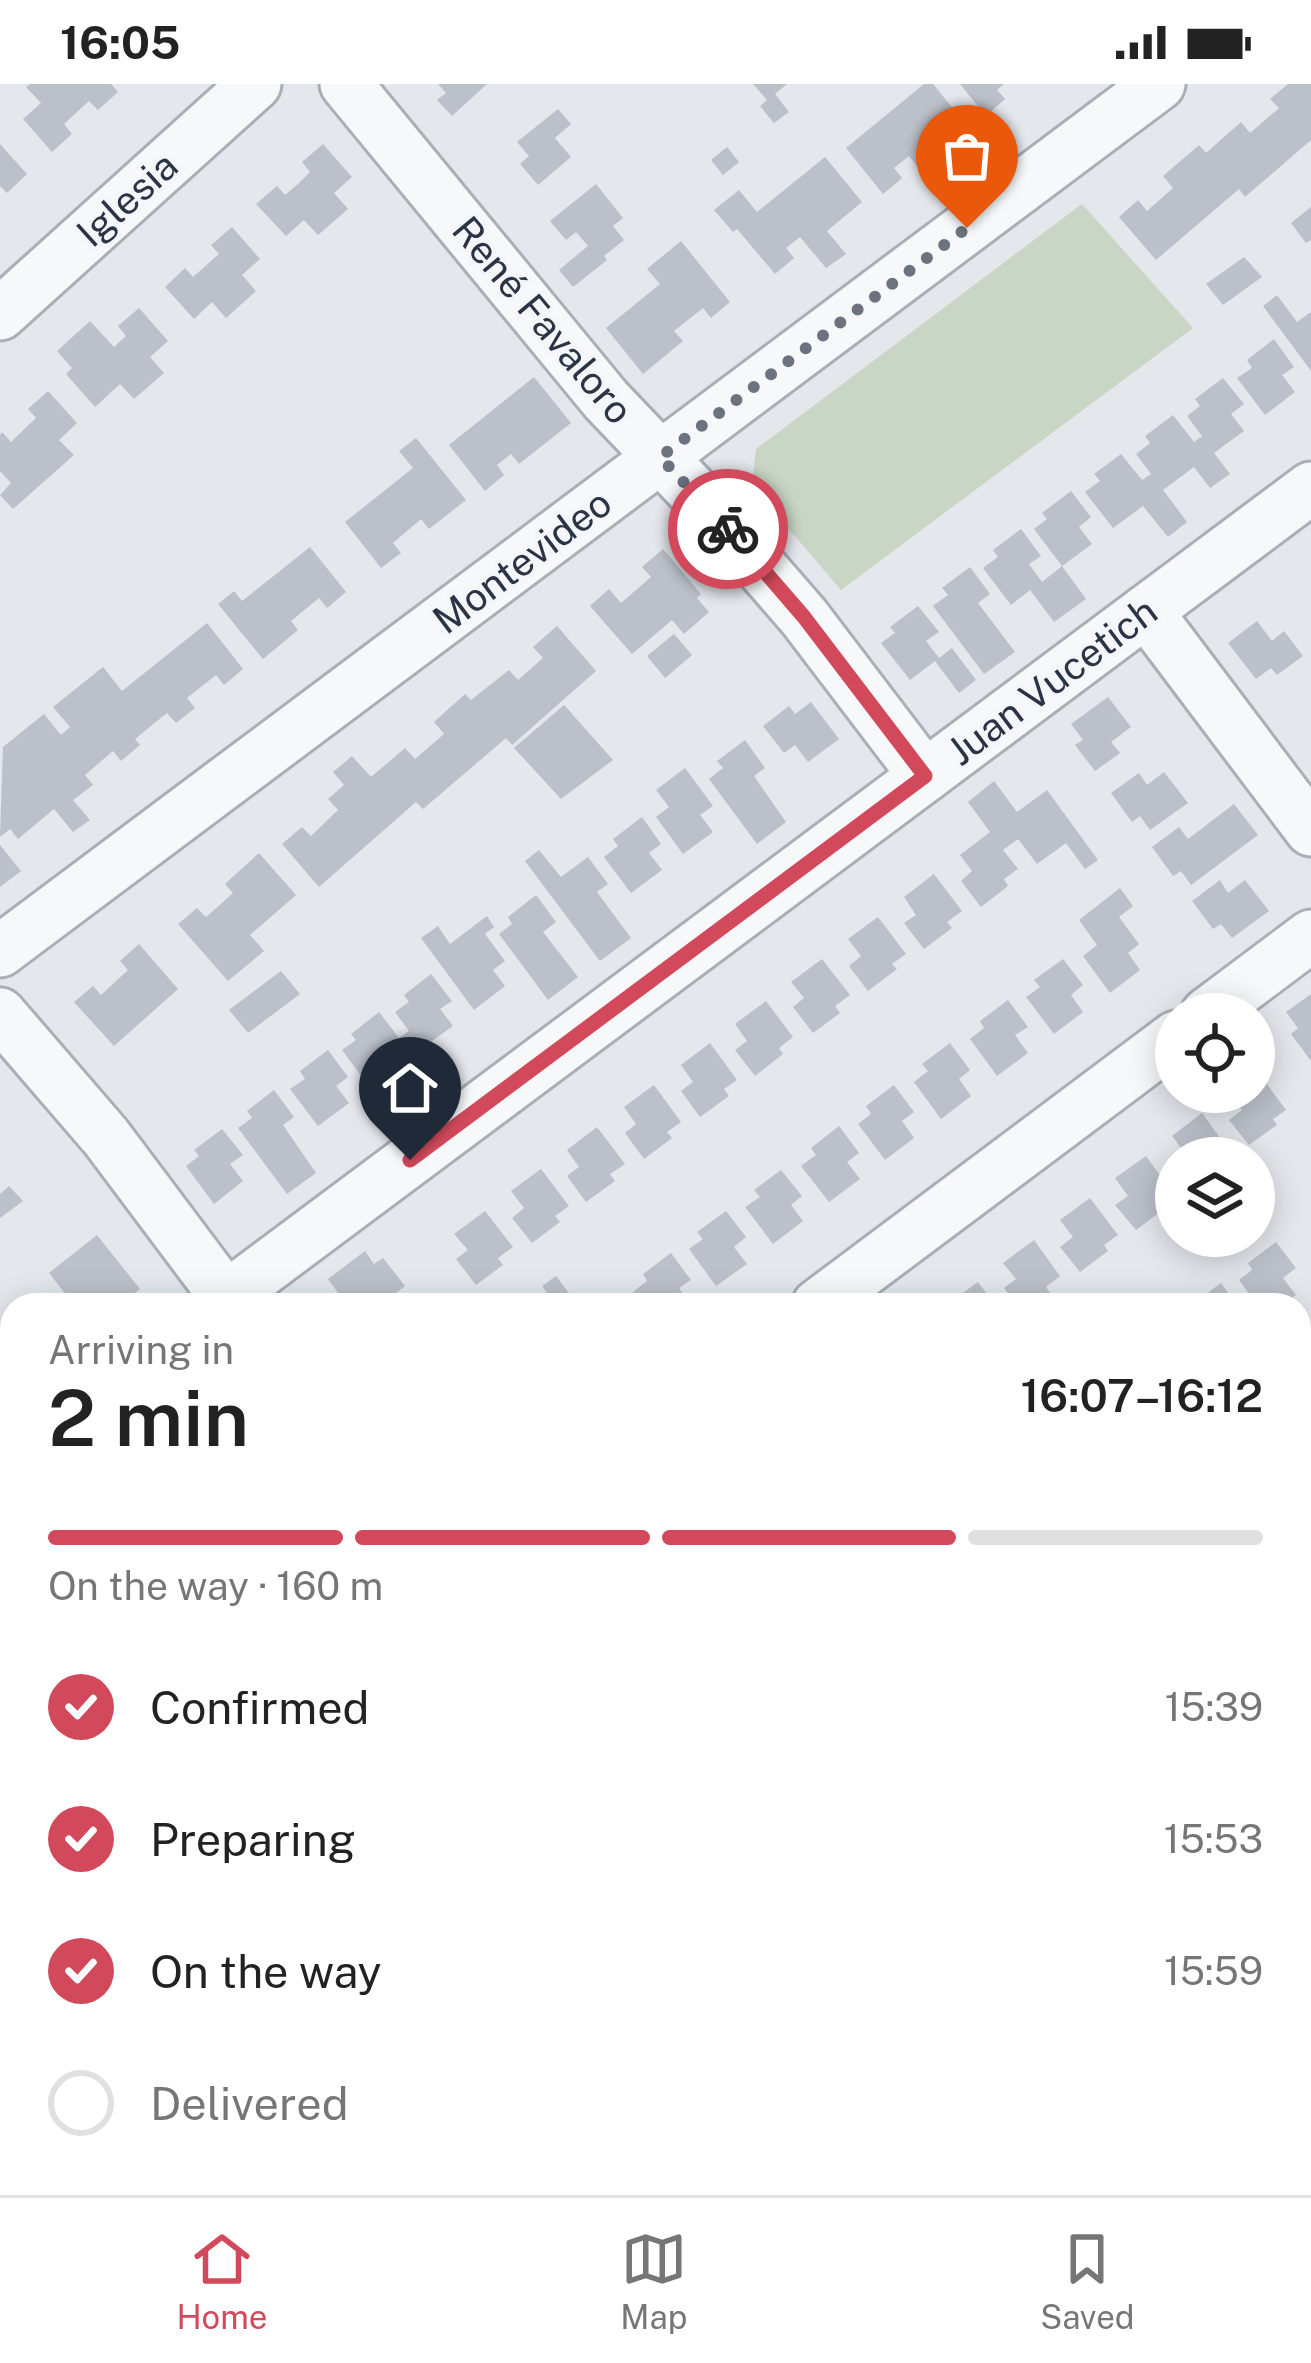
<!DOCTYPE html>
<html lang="en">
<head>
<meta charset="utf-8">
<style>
  :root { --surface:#fff; --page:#f6f6f6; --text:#222; --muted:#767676; --line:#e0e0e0; --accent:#d1495b }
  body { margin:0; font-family:"Public Sans",sans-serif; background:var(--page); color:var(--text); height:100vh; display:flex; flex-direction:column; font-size:45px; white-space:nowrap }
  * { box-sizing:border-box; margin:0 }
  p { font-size:39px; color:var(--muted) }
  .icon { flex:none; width:66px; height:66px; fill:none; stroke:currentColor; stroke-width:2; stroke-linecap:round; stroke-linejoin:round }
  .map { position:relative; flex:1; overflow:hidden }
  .panel { position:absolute; left:0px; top:1209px; width:1311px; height:903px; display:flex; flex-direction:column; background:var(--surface); border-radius:36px 36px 0 0; box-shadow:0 6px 30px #0003 }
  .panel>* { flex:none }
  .controls { position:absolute; left:1155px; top:909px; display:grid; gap:24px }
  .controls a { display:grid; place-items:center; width:120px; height:120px; border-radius:50%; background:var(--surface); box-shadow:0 6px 30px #0003; font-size:60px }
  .pin { position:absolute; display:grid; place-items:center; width:102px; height:102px; color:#fff; margin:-123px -51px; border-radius:50% 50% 50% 0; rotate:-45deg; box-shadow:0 0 12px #0007 }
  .pin .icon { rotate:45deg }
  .courier { position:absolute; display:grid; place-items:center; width:120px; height:120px; margin:-60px; border:9px solid #d1495b; border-radius:50%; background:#fff; color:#222; box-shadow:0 3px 15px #0007 }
  .overview em { font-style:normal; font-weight:600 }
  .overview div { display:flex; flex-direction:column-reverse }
  .overview { display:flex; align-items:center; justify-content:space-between; height:204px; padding:0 48px }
  h1 { font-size:78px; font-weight:600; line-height:90px }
  .bar { display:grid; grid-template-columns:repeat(4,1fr); gap:18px 12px; align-content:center; height:144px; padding:0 48px }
  .bar i { height:15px; border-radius:9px; background:var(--line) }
  .bar .current { background:var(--accent) }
  .bar p { grid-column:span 4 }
  ol { padding:0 48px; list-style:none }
  li { display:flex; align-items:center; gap:36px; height:132px }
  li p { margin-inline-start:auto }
  li .icon { padding:12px; border-radius:50%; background:var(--accent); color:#fff; stroke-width:4 }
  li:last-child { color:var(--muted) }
  li i { width:66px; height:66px; border:6px solid var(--line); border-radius:50% }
  .status { display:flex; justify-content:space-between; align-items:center; height:84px; padding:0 60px; background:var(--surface); direction:ltr }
  .status svg { height:33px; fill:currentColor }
  .dock { display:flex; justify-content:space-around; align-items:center; height:168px; border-top:3px solid var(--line); background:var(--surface); font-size:33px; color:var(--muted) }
  .dock a { display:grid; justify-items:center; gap:6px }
  .dock .current { color:var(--accent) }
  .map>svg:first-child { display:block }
</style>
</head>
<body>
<div class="status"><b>16:05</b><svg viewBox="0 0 49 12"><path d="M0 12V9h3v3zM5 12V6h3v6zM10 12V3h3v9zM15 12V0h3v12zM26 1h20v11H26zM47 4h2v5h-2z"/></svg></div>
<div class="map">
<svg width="1311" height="2111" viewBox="0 0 1311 2111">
  <rect width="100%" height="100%" fill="#e4e7ec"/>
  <polygon fill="#c9d6c5" points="1082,120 1193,244 841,506 752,402 756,365"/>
  <g fill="#bbc0ca">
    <polygon points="30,0 111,0 118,8 98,26 89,17 76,29 64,40 72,50 52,68 23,35 41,19 26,3"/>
    <polygon points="438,0 487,0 452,32 437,16 446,9"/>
    <polygon points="753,0 787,0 775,10 789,28 774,39 760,22 767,16"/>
    <polygon points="924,0 933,0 986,65 969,77 950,55 931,71 948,93 934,103 909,72 894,84 902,94 883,110 846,64"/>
    <polygon points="960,0 1004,0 997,6 1005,15 986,32"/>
    <polygon points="1288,0 1311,0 1311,56 1245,113 1239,105 1156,176 1119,133 1138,116 1147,127 1173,104 1163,92 1199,61 1206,69 1241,38 1250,49 1279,24 1270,15"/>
    <polygon points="558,25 571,40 555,54 571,73 538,101 520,80 529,72 517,58"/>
    <polygon points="0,60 27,90 7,109 0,102"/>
    <polygon points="323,60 352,93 334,109 348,125 318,151 304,136 286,152 256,120 277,102 285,111 298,100 310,88 302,78"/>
    <polygon points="727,63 739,78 723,91 711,76"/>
    <polygon points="825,73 862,118 827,147 846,170 826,184 800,153 786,164 794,174 775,190 737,145 733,148 714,126 739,106 757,128"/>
    <polygon points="596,100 623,134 613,142 624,156 604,172 607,176 573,203 559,186 588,162 576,148 566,156 550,137"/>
    <polygon points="1311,123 1311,156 1306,159 1291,139"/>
    <polygon points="232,143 260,175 242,191 256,207 226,234 212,218 194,235 165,203 185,184 193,193 219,170 211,161"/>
    <polygon points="681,157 730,218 711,234 703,224 674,247 683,257 643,290 606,244 660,200 647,185"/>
    <polygon points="1244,173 1262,193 1223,221 1206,200"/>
    <polygon points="1277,211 1297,238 1311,228 1311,287 1263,222"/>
    <polygon points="139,224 168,257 150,273 164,289 134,315 120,300 95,323 66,290 72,284 57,267 90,237 114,263 126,252 118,242"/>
    <polygon points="1274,255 1294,283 1282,291 1295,308 1265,331 1237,294 1252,284 1247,276"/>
    <polygon points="534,293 571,339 519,380 511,370 497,381 504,391 485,407 449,361"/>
    <polygon points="1223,294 1244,320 1231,330 1244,347 1214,369 1230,390 1210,404 1194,383 1163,406 1187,438 1168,453 1143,422 1113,444 1085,408 1100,397 1094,390 1121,370 1142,396 1151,390 1136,370 1150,359 1145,352 1173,331 1194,358 1202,352 1187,332 1200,322 1195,315"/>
    <polygon points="48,307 77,339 59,356 74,371 13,425 0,411 11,399 0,387 0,351 2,348 11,358 36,334 28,325"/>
    <polygon points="416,354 466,416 429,445 421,435 393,459 401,469 381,484 345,438 413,384 399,367"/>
    <polygon points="1071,407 1091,433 1079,443 1092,460 1062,482 1034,445 1047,435 1042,429"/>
    <polygon points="1021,445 1041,472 1029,480 1042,498 1062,482 1086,515 1054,538 1030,506 1011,521 983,484 998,473 993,466"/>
    <polygon points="310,463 346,508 327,524 319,514 291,537 298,546 263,575 218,520 234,507 242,517"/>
    <polygon points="663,465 701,510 697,514 709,528 684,550 672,536 632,570 590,522 609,505 621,519 651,493 642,483"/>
    <polygon points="970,483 990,510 978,519 1015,568 984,590 933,522 948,511 942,504"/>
    <polygon points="918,522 939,548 926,557 939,574 952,564 976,596 959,609 935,577 910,596 881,559 895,549 890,543"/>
    <polygon points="1257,537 1272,557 1284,547 1303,572 1277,591 1271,584 1256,595 1228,559"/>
    <polygon points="207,539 243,585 224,601 216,591 187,614 195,624 176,639 167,629 135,655 140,661 121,677 113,667 85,691 93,701 73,716 90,736 73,748 54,725 18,755 10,745 0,753 3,663 44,630 61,651 70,643 53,623 103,583 122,607"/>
    <polygon points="557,542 596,587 512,661 506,654 423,725 416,718 319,803 282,760 302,743 311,752 338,726 328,715 344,701 333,688 352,672 371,693 405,664 415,675 444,650 434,638 465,610 471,616 509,586 518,596 543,574 533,563"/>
    <polygon points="674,550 692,571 665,594 647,572"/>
    <polygon points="1108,613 1131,643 1111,658 1120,669 1095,687 1075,661 1083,656 1071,640"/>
    <polygon points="811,618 839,655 808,678 795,661 784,669 763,642 789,622 795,630"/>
    <polygon points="564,621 613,676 561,715 514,664"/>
    <polygon points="745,656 765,684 754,692 786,738 757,760 709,695 723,684 717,677"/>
    <polygon points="685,684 713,722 700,731 713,748 683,770 656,733 669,723 656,706"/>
    <polygon points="1164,688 1188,719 1150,746 1140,732 1132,738 1111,709 1139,689 1147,701"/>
    <polygon points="994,697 1017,728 1047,706 1098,776 1085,785 1066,759 1037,780 1018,755 1003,766 1018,785 1004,795 1008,802 981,823 961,797 972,787 960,771 990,748 968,718"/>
    <polygon points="1234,720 1258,751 1191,801 1181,787 1173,792 1152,763 1179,743 1188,755"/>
    <polygon points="642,733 661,760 649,769 662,786 631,809 604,773 618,762 613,755"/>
    <polygon points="0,761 21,787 0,803"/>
    <polygon points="539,766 561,793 588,773 608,800 597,808 631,854 600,877 525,777"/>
    <polygon points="259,769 296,811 250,851 264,867 228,897 178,840 197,824 206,833 222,819 233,809 225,800"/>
    <polygon points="934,790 962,827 947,838 952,844 924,865 904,839 916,831 904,813"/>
    <polygon points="1220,796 1228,809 1245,796 1269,827 1232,854 1221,840 1213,845 1192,817"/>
    <polygon points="1120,804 1133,822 1119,833 1139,860 1128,869 1140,886 1110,909 1083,872 1097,861 1079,836"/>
    <polygon points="536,811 556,838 543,848 578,893 548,916 499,850 512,840 508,833"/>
    <polygon points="487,832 494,843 485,850 505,877 493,886 505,902 474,926 421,854 438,842 450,860"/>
    <polygon points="878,833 906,870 892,880 897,885 868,907 849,882 861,872 848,855"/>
    <polygon points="139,860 178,905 114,962 74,918 93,902 101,911 128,886 120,877"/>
    <polygon points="822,875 850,911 835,922 840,929 813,949 793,923 804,914 791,898"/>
    <polygon points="1063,875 1083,901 1071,911 1083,928 1054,950 1026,913 1040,903 1034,896"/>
    <polygon points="281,887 300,910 248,949 229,926"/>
    <polygon points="431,890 452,917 440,925 453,942 422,964 444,993 392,1033 342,966 356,956 351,950 379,928 399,954 409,947 395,928 409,918 404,911"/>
    <polygon points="1311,910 1311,977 1291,950 1298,944 1286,928"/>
    <polygon points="1008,916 1028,943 1015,951 1028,969 997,992 970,955 984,944 980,937"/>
    <polygon points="766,917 793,953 779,964 783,970 755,992 735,966 747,957 735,940"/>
    <polygon points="710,959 737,996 724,1005 729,1012 700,1033 681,1007 693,998 681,981"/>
    <polygon points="950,959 970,986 959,995 971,1012 941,1035 914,998 928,987 922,980"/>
    <polygon points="328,966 348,993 336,1002 349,1019 318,1042 290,1005 305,995 300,987"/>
    <polygon points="1258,988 1286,1026 1273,1035 1277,1041 1249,1061 1229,1036 1242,1026 1227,1008 1254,1008 1254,991"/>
    <polygon points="654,1001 681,1038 667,1048 672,1054 644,1075 625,1049 636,1040 624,1023"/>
    <polygon points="894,1001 914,1028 902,1037 914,1054 885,1076 858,1040 871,1030 866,1022"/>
    <polygon points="274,1006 294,1033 283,1041 316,1089 287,1110 238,1044 252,1034 247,1027"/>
    <polygon points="1202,1029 1229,1066 1219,1074 1178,1074 1185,1069 1172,1052"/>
    <polygon points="839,1042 859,1069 847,1078 860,1095 829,1118 801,1082 816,1071 811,1064"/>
    <polygon points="597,1043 625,1080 610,1090 615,1097 586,1118 567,1092 579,1083 567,1066"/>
    <polygon points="222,1045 243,1071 230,1080 243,1097 214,1120 186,1082 199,1072 194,1066"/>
    <polygon points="1146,1072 1173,1109 1159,1120 1164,1125 1136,1146 1115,1121 1128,1112 1115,1094"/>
    <polygon points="541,1085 569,1122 555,1132 560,1138 532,1159 512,1134 524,1124 511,1107"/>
    <polygon points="781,1086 802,1112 791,1121 803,1137 773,1160 745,1123 760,1113 754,1106"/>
    <polygon points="9,1102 23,1117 0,1134 0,1110"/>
    <polygon points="1090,1114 1118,1151 1104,1161 1108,1167 1080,1188 1060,1163 1073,1153 1060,1136"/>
    <polygon points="485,1127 513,1163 498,1174 503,1181 476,1201 456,1175 468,1166 454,1150"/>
    <polygon points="726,1127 746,1153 734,1163 747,1180 716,1202 689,1165 703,1155 697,1148"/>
    <polygon points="97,1151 140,1205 120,1221 74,1221 49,1189"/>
    <polygon points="1034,1156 1060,1192 1046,1203 1051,1210 1036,1221 1017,1221 1004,1204 1016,1195 1003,1179"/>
    <polygon points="1276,1158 1296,1184 1283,1194 1296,1211 1282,1221 1257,1221 1239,1196 1252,1186 1248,1179"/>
    <polygon points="365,1167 374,1180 383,1174 405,1202 380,1221 375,1221 367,1211 347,1221 328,1195"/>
    <polygon points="671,1169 691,1196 679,1204 691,1221 643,1221 633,1208 647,1197 643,1190"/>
    <polygon points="556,1192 578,1221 556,1221 542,1202"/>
    <polygon points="978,1198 995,1221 946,1221"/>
    <polygon points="1221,1199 1237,1221 1191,1221"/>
    <polygon points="190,2100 469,2100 482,2111 180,2111"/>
  </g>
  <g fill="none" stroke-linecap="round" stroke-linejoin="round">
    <g stroke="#a9aeb7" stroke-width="57">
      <g id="minor">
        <polyline points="346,0 606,316 712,427 804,533 925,692"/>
        <polyline points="0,230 255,0"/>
        <polyline points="1146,527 1311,746"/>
        <polyline points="0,867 1159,0"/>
        <polyline points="0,930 106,1053 232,1221"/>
        <polyline points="1207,930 1311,852"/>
        <polyline points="216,1221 1311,404"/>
        <polyline points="818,1221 1176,953"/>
        <polyline points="1299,1310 1311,1301"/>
        <polyline points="0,1382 12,1373"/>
      </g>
    </g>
    <g stroke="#a3abb8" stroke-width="69">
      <g id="major">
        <polyline points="0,1580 12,1590"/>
        <polyline points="593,2100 605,2111"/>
      </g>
    </g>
    <use href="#minor" stroke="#f7f8fa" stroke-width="51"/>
    <use href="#major" stroke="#fff" stroke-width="63"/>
  </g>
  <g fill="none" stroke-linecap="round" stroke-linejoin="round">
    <polyline stroke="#6c737f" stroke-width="12" stroke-dasharray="0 21.6" points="728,445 660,373 967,144"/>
    <polyline stroke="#d1495b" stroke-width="15" points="410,1076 925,692 804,533 728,445"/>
  </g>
  <g text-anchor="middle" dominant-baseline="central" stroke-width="9" stroke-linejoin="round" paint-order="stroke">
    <g font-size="39" fill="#2b3445" stroke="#f4f6f9">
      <text transform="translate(127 115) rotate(-42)">Iglesia</text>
      <text transform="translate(543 236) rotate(50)">René Favaloro</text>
      <text transform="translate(522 477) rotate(-37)">Montevideo</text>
      <text transform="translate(1052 597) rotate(-37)">Juan Vucetich</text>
    </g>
  </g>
</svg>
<div class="controls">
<a><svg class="icon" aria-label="locate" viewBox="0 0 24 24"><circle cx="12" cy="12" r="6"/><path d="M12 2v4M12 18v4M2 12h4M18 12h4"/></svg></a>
<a><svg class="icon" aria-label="layers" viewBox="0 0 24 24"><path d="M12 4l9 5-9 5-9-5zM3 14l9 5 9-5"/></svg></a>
</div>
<div class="pin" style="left:967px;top:144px;background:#ea580c"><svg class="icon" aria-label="bag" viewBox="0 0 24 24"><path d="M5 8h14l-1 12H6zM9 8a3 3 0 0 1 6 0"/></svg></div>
<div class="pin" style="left:410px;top:1076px;background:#1f2937"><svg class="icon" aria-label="home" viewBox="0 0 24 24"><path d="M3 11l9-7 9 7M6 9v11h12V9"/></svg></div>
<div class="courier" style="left:728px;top:445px"><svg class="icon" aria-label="bike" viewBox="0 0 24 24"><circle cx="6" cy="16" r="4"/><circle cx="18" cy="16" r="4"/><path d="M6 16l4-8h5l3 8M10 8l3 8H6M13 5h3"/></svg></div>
<section class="panel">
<div class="overview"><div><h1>2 min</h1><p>Arriving in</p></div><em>16:07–16:12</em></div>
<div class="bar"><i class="current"></i><i class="current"></i><i class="current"></i><i></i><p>On the way · 160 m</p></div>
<ol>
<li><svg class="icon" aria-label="check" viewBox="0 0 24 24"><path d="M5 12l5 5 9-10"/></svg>Confirmed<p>15:39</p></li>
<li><svg class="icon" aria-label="check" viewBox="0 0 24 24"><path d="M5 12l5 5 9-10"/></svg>Preparing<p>15:53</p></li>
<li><svg class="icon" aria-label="check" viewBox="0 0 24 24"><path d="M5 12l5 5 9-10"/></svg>On the way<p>15:59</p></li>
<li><i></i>Delivered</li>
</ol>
</section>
</div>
<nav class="dock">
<a class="current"><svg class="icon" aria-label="home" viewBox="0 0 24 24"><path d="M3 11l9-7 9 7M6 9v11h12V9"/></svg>Home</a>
<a><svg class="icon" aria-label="map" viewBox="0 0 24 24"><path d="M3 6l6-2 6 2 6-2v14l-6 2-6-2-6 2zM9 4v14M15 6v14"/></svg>Map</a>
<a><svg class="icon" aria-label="saved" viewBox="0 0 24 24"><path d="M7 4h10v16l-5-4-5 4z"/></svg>Saved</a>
</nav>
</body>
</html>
